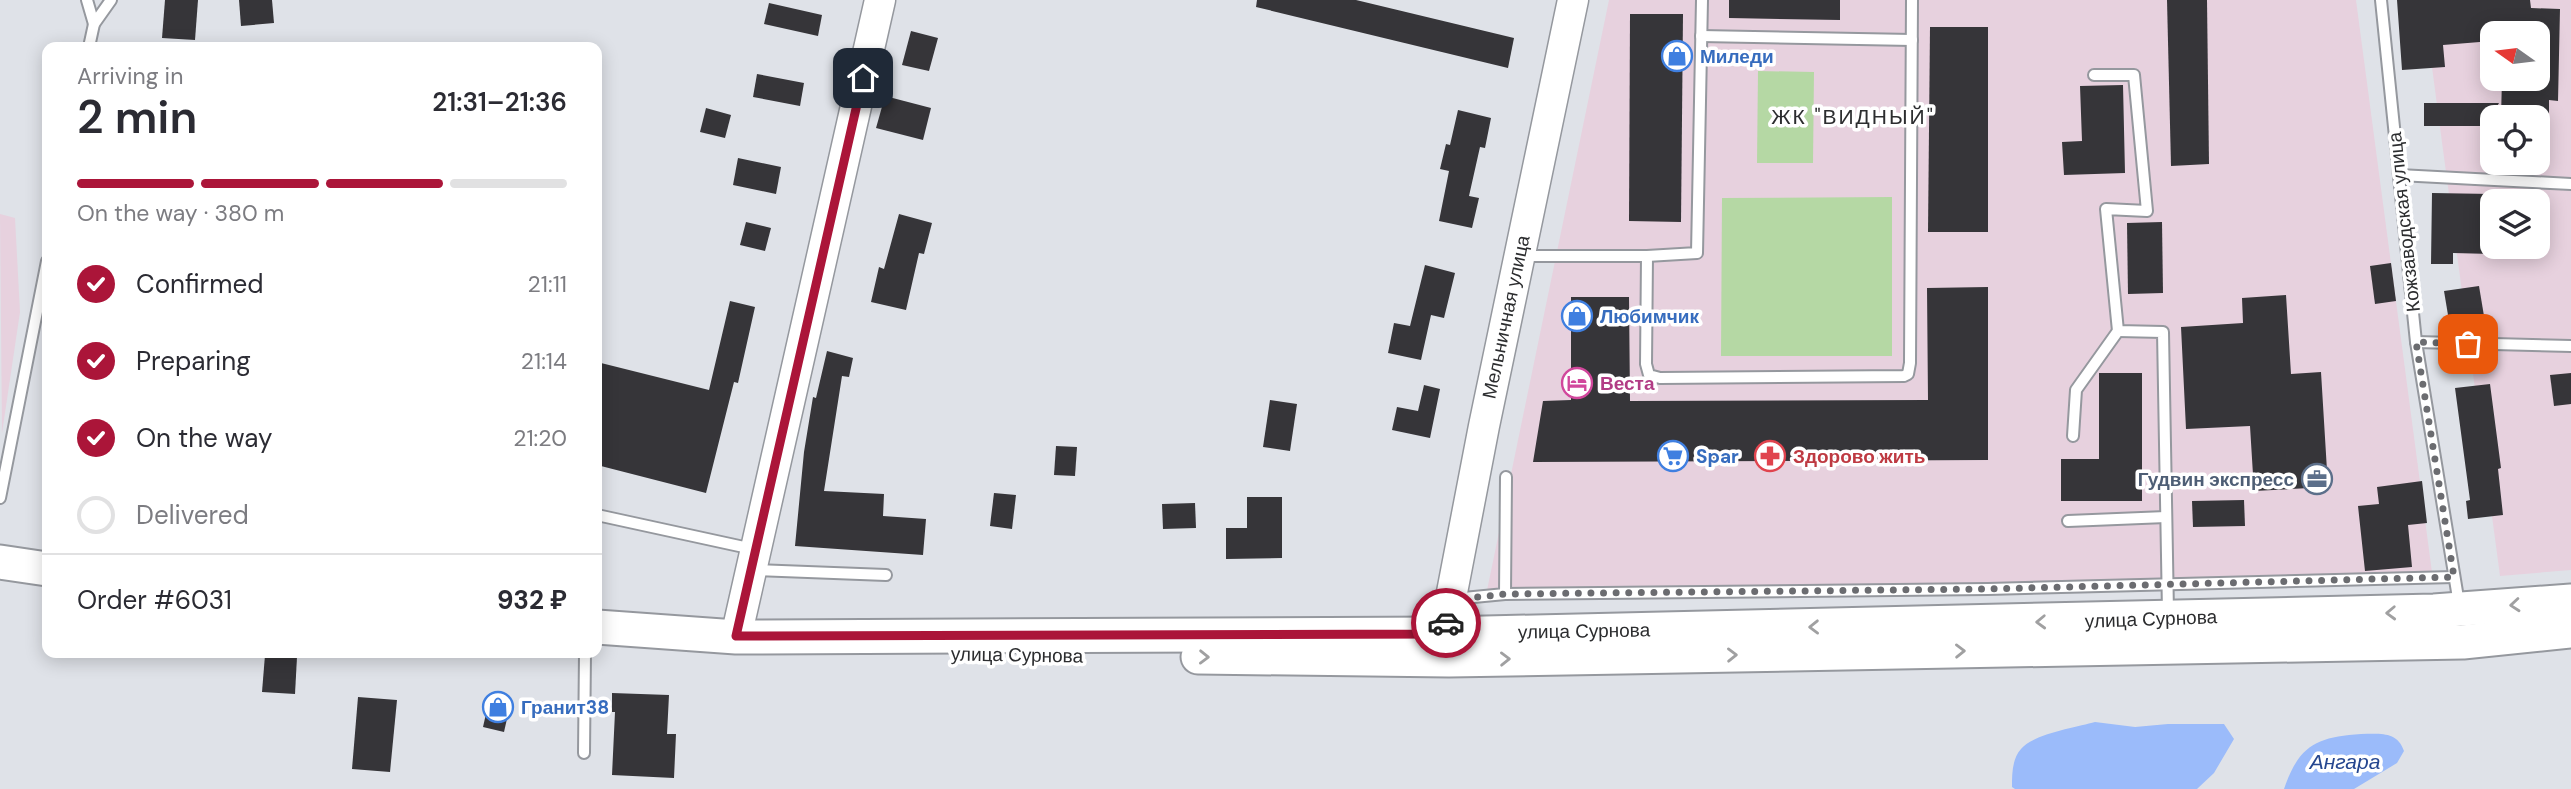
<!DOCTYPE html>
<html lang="en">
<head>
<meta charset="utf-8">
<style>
  :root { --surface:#fff; --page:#f7f7f7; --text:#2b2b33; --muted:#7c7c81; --line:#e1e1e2; --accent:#ab1539 }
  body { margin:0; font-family:"DM Sans",sans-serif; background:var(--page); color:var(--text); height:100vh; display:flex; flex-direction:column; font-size:26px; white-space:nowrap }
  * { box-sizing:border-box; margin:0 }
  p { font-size:23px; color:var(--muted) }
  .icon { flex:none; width:38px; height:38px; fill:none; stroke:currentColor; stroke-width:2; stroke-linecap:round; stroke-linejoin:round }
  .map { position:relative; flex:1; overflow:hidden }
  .sheet { position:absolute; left:42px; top:42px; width:560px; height:616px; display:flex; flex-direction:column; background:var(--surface); border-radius:14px; box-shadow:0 4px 18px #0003 }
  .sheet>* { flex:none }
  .needle { width:46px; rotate:284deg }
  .tools { position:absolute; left:2480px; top:21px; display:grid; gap:14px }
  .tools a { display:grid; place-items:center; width:70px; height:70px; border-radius:14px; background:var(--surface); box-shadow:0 4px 18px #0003; font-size:35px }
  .pin { position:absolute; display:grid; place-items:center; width:60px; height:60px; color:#fff; margin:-30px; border-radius:14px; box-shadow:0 4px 10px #0006 }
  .courier { position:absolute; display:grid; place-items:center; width:70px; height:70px; margin:-35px; border:5px solid #ab1539; border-radius:50%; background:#fff; color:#222; box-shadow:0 2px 9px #0007 }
  .headline em { font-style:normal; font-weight:600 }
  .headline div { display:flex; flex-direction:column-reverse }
  .headline { display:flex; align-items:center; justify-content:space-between; height:119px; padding:0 35px }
  h1 { font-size:46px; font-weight:600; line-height:52px }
  .bar { display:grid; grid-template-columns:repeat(4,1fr); gap:10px 7px; align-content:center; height:84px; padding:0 35px }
  .bar i { height:9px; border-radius:5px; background:var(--line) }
  .bar .current { background:var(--accent) }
  .bar p { grid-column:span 4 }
  .line { display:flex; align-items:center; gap:18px; padding:0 35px; border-top:2px solid var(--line) }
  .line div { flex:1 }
  ol { padding:0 35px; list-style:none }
  li { display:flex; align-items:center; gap:21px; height:77px }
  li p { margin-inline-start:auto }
  li .icon { padding:7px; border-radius:50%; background:var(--accent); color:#fff; stroke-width:4 }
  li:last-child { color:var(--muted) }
  li i { width:38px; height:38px; border:4px solid var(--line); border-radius:50% }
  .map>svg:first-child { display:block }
</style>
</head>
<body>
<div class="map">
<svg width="2571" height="789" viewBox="0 0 2571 789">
  <rect width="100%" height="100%" fill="#dfe2e8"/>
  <g fill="#e7d1de" fill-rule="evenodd">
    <polygon points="1609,0 2356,0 2433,580 1485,600"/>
    <path d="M2423 0H2571V570L2500 576ZM2492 33H2538V79H2492ZM2492 117H2538V163H2492ZM2492 201H2538V247H2492Z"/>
    <polygon points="0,214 15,218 20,312 2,433"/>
  </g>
  <g fill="#b5d8a4">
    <polygon points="1758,71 1814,72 1813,163 1757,163"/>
    <polygon points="1892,197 1892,356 1721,356 1722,198"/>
  </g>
  <g fill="#9bbbfa">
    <path d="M2095 722 2135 727 2168 724H2224L2234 739 2214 773 2197 789H2015L2012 787C2012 774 2012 759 2021 749 2033 734 2077 727 2095 722Z"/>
    <path d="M2361 734C2380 734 2397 731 2404 751L2397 763 2354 789H2284C2299 745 2317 737 2361 734Z"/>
  </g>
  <g fill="#363539">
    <polygon points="165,0 198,0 195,40 162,38"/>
    <polygon points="239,0 272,0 274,23 241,26"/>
    <polygon points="1257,0 1356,0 1514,38 1508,68 1256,7"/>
    <polygon points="1729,0 1840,0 1840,20 1729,18"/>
    <polygon points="2167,0 2207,0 2209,164 2171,166"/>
    <polygon points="2397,0 2530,0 2531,8 2560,9 2558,101 2549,100 2549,117 2501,117 2502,79 2538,79 2538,33 2492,33 2492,41 2443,45 2445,67 2402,70"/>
    <polygon points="769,3 822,15 818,36 764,24"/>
    <polygon points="1630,14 1683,14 1681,222 1629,221"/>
    <polygon points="1930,27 1988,27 1988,232 1928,232"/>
    <polygon points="911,31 938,38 929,71 902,65"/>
    <polygon points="757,74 804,83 800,106 753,97"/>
    <polygon points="2123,85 2125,173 2064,175 2062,142 2082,141 2080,86"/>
    <polygon points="885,96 931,108 923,140 876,128"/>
    <polygon points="2424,103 2499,103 2486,126 2424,126"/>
    <polygon points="706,108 731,115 725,138 700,132"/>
    <polygon points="1458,110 1491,118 1485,148 1480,147 1469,196 1479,198 1472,228 1439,221 1449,171 1440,169 1446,144 1450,145"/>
    <polygon points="738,158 781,167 776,194 733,185"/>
    <polygon points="2432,193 2492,194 2492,254 2453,253 2453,264 2431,264"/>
    <polygon points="899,214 932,223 924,254 919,253 906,310 871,302 879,267 884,269"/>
    <polygon points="746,222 771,228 765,251 740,245"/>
    <polygon points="2162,222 2163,293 2128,294 2127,223"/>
    <polygon points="2391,263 2396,301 2375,304 2370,266"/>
    <polygon points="1425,265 1455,273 1444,318 1431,315 1421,360 1388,353 1394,323 1410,326"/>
    <polygon points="2479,286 2484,316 2449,321 2444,291"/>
    <polygon points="1988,287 1988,460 1533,462 1543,401 1571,400 1571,297 1629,297 1630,401 1928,400 1927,288"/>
    <polygon points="2286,295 2291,374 2321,372 2328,487 2254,491 2250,426 2186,429 2181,327 2243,323 2242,298"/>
    <polygon points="730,301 755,307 738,383 734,382 706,493 597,465 597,362 709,390"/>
    <polygon points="827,351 853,358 849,377 842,376 824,491 884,494 883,516 926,519 923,555 795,546 804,452 813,397 816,398"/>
    <polygon points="2099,373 2142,373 2142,501 2061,501 2061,459 2099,459"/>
    <polygon points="2571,373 2571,404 2554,406 2550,375"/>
    <polygon points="2490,384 2501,468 2498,469 2503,515 2468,519 2466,501 2470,500 2455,388"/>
    <polygon points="1424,385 1440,389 1430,438 1392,430 1397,407 1418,411"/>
    <polygon points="1270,400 1297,404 1290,451 1263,447"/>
    <polygon points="1056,446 1077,447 1075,476 1054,475"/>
    <polygon points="2422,481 2427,523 2408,525 2412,567 2365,571 2358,506 2379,504 2377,487"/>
    <polygon points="994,493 1016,495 1012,529 990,526"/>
    <polygon points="1247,497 1282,497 1282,558 1226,559 1226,528 1247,528"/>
    <polygon points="2244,500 2245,526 2193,527 2192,501"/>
    <polygon points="1195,503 1196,528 1163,529 1162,504"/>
    <polygon points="265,655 297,657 295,694 262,692"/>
    <polygon points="612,693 669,695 667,734 676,734 674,778 612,775 615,712 612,712"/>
    <polygon points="490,696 511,701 504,732 483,727"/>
    <polygon points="358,697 397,700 390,772 352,769"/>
  </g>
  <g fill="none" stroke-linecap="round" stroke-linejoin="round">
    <g stroke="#95989e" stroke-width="14">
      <g id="lane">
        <polyline points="87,0 94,24"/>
        <polyline points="2381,0 2416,342 2459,604"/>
        <polyline points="1701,36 1912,40"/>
        <polyline points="89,47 94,24 111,0"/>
        <polyline points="2094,75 2134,75 2147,211 2106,209 2118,331 2163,332 2168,612"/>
        <polyline points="2399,175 2571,184"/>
        <polyline points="1521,256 1647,256 1697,253 1702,0"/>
        <polyline points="1647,256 1646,364 1649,375 1660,378 1904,376 1908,374 1910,363 1912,0"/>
        <polyline points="2416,342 2571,346"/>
        <polyline points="2073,436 2076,390 2118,331"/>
        <polyline points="0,498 47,261"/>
        <polyline points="597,515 753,549"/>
        <polyline points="2068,521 2166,517"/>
        <polyline points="754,570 886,575"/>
        <polyline points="1505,594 1988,589 2454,577"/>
        <polyline points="1453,599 1505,594 1506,477"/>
        <polyline points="584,753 585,653"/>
      </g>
    </g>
    <g stroke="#95989e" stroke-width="33">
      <g id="secondary">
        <polyline points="1444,634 1484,426 1573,0"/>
        <polyline points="736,637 880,0"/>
      </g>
    </g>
    <g stroke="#95989e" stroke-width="37">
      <g id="primary">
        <polyline points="0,562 47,569"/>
        <polyline points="597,627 736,637 1444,634 2434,611 2571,601"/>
        <polyline points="1198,657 1449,660 2463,642 2571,631"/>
      </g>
    </g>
    <use href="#lane" stroke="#fff" stroke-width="10"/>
    <use href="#secondary" stroke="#fff" stroke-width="30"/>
    <use href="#primary" stroke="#fff" stroke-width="33"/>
  </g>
  <defs><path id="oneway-chevron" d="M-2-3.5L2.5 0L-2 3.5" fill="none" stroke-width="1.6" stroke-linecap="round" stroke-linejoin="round" transform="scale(1.75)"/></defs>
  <g stroke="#a0a0a1">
    <use href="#oneway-chevron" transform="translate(2515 605) rotate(175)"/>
    <use href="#oneway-chevron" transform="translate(2391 613) rotate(178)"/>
    <use href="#oneway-chevron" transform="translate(2041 622) rotate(178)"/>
    <use href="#oneway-chevron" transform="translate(1814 627) rotate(179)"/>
    <use href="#oneway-chevron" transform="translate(1960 651) rotate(-1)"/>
    <use href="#oneway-chevron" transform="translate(1732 655) rotate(-1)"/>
    <use href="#oneway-chevron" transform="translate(1204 657) rotate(1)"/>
    <use href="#oneway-chevron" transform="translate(1505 659) rotate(-1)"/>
  </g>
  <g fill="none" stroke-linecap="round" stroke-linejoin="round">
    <polyline stroke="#6b6c70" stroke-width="7" stroke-dasharray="0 12.6" points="1446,623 1451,600 1505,594 1988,589 2454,577 2416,342 2468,344"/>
    <polyline stroke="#ab1539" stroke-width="9" points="863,78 736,636 1444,634 1446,623"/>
  </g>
  <defs>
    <g id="shop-ring" transform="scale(1.575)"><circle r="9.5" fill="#fff" stroke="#3f7fe0" stroke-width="1.5"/><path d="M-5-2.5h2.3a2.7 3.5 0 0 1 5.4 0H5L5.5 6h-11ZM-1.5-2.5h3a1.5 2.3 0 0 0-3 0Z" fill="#3f7fe0"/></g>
    <g id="hotel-ring" transform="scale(1.575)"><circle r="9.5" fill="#fff" stroke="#d1479c" stroke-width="1.5"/><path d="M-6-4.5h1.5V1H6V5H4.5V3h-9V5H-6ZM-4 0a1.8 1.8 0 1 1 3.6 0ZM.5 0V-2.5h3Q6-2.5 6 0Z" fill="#d1479c"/></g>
    <g id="supermarket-ring" transform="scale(1.575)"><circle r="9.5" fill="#fff" stroke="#3f7fe0" stroke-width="1.5"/><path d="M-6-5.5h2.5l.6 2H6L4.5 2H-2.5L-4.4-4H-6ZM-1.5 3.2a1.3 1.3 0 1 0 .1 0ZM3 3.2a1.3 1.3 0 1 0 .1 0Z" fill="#3f7fe0"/></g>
    <g id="pharmacy-ring" transform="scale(1.575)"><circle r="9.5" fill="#fff" stroke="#e0444e" stroke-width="1.5"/><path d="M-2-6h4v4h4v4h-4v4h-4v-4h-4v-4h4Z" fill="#e0444e"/></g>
    <g id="office-ring" transform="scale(1.575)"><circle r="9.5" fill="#fff" stroke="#5c6f8a" stroke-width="1.5"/><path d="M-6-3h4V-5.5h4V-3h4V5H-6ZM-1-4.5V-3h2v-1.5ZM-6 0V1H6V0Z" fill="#5c6f8a"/></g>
  </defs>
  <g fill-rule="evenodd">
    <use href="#shop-ring" x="1677" y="56"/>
    <use href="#shop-ring" x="1577" y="316"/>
    <use href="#hotel-ring" x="1577" y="383"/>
    <use href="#supermarket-ring" x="1673" y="456"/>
    <use href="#pharmacy-ring" x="1770" y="456"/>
    <use href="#office-ring" x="2317" y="479"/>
    <use href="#shop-ring" x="498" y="707"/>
  </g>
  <g text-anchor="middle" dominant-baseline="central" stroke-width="7" stroke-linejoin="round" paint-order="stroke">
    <g font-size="19" font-weight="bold" fill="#366cbe" stroke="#fff" text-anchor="start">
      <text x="1700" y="56">Миледи</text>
      <text x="1600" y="316">Любимчик</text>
      <text x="1696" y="456">Spar</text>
      <text x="521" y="707">Гранит38</text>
    </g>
    <g font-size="19" fill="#2c2d2f" stroke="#fff">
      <text transform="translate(2404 222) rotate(-96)">Кожзаводская улица</text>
      <text transform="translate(1506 317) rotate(-78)">Мельничная улица</text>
      <text transform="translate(2151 619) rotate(-2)">улица Сурнова</text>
      <text transform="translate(1584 631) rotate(-1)">улица Сурнова</text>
      <text transform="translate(1017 655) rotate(1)">улица Сурнова</text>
    </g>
    <g font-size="19" font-weight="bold" fill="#b23c85" stroke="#fff" text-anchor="start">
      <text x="1600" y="383">Веста</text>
    </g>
    <g font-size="19" font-weight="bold" fill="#be3a42" stroke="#fff" text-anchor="start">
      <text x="1793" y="456">Здорово жить</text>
    </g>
    <g font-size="19" font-weight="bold" fill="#4e5e75" stroke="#fff" text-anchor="end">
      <text x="2294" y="479">Гудвин экспресс</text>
    </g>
    <g font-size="21" letter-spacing="2" fill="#2c2d2f" stroke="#fff">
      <text x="1853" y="117">ЖК "ВИДНЫЙ"</text>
    </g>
    <g font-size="21" font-style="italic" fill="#25468f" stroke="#fff">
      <text x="2345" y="762">Ангара</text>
    </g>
  </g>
</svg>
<div class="tools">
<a><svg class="needle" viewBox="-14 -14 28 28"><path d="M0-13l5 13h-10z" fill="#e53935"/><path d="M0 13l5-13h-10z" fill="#7c7c81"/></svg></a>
<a><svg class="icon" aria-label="locate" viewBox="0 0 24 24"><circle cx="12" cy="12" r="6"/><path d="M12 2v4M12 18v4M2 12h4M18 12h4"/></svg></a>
<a><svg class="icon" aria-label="layers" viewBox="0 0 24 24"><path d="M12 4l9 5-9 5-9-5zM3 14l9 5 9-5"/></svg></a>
</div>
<div class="pin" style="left:2468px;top:344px;background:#ea580c"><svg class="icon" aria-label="bag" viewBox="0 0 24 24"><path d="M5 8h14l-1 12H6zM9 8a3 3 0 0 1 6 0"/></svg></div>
<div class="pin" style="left:863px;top:78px;background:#1f2937"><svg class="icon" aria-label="home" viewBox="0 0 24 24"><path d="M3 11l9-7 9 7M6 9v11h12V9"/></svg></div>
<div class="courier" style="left:1446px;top:623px"><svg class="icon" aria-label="car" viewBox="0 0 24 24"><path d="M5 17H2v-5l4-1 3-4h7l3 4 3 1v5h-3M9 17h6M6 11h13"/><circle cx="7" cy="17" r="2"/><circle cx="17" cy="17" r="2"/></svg></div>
<section class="sheet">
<div class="headline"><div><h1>2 min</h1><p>Arriving in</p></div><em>21:31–21:36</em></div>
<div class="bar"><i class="current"></i><i class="current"></i><i class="current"></i><i></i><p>On the way · 380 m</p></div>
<ol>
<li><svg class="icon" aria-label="check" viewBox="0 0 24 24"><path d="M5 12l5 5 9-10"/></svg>Confirmed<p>21:11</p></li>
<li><svg class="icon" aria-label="check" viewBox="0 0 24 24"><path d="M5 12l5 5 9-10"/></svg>Preparing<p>21:14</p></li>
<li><svg class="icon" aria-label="check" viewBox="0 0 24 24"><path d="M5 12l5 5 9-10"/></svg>On the way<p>21:20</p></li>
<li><i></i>Delivered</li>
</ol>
<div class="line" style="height:91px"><div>Order #6031</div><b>932 ₽</b></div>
</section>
</div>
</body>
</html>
